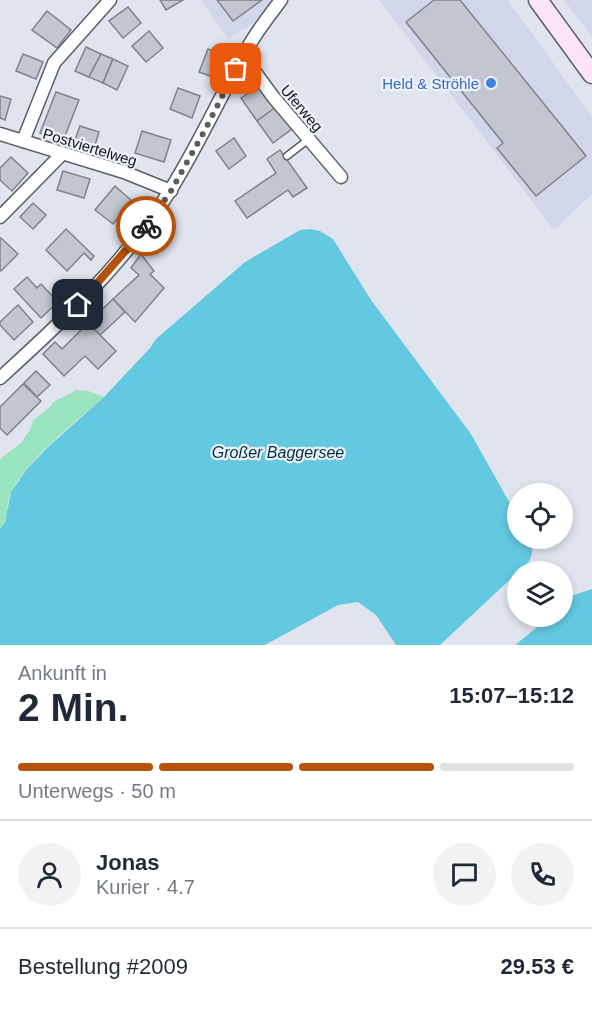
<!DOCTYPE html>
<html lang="de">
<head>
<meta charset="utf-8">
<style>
  :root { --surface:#fff; --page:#f2f2f3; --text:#1f2937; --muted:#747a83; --line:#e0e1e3; --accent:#b45309 }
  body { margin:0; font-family:Arial,sans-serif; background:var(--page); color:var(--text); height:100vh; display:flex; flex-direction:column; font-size:22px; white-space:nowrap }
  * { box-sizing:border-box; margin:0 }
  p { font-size:20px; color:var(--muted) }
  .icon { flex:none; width:33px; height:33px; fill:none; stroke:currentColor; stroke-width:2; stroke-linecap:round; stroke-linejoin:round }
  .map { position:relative; height:645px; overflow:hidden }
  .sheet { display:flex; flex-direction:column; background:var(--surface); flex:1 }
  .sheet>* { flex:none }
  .buttons { position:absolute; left:507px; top:483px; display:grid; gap:12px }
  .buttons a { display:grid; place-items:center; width:66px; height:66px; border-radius:50%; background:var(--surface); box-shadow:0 3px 9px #0003; font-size:30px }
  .pin { position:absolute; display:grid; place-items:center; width:51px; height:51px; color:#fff; margin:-26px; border-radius:12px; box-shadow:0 3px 9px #0006 }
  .courier { position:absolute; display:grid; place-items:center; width:60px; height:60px; margin:-30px; border:4px solid #b45309; border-radius:50%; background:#fff; color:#222; box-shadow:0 2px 8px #0007 }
  .overview em { font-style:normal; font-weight:700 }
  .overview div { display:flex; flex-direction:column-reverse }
  .overview { display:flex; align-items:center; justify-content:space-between; height:102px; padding:0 18px }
  h1 { font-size:39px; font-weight:700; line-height:45px }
  .bar { display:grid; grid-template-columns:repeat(4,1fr); gap:9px 6px; align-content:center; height:72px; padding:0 18px }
  .bar i { height:8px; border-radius:4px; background:var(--line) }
  .bar .active { background:var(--accent) }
  .bar p { grid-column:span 4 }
  .line { display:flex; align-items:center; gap:15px; padding:0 18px; border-top:2px solid var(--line) }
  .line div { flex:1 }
  .round { display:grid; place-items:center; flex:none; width:63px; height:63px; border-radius:32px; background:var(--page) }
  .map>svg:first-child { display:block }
</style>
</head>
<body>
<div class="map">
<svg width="592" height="645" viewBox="0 0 592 645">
  <rect width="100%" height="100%" fill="#e0e4ee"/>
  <g fill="#d1d7e8">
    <polygon points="201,0 291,0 228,39"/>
    <polygon points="379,0 508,0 592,117 592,194 554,230"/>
    <polygon points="564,0 592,0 592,37"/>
  </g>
  <path fill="#99e4bf" d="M77 390 88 391 104 397C72 425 34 453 12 490 5 502 10 517 0 529V459L21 443 31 428 33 420 50 407 53 402Z"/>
  <g fill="#63c9e1">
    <path d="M310 229 320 231 333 239 371 300 471 434 517 516 518 538 530 539C535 553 531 564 518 572L517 573 440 645H396L376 615 358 602 338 605 265 645H0V529L5 522 11 492 27 469 48 447 104 397 150 348 156 339 245 262 300 230Z"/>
    <polygon points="592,589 592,645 515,645 536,628 547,617 562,616 563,603 574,595"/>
  </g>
  <g fill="#c3c6d0" stroke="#7f838b" stroke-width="1.5">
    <polygon points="160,0 183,0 166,10"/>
    <polygon points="217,0 262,0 233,21"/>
    <polygon points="434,0 460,0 586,156 536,196 497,148 503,143 406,22"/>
    <polygon points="128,7 141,23 123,38 109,21"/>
    <polygon points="47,11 71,30 57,48 32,30"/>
    <polygon points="149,31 163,48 146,62 132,46"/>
    <polygon points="86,47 101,54 89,77 75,71"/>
    <polygon points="208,49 227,56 219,79 199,72"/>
    <polygon points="23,54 43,62 36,79 16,71"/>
    <polygon points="101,54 113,59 103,83 89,77"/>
    <polygon points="113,59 128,66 117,90 103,83"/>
    <polygon points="260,85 276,107 257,121 241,98"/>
    <polygon points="178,88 200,96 192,118 170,109"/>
    <polygon points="56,92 79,100 63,141 40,133"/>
    <polygon points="0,96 11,99 5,120 0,118"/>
    <polygon points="276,107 292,129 273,143 257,121"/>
    <polygon points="80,126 99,132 93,152 73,145"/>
    <polygon points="142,131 171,140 164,162 135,153"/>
    <polygon points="234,138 246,156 229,169 216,151"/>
    <polygon points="280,150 307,188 293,197 288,190 247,218 235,201 276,173 267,159"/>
    <polygon points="11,157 28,173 12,191 0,180 0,168"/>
    <polygon points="63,171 90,179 84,198 57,190"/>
    <polygon points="115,186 132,201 113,224 95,210"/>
    <polygon points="33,203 46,215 33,229 20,217"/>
    <polygon points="66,229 94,256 91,260 84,253 67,271 46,250"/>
    <polygon points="1,238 18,254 1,271 0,270 0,239"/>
    <polygon points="141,254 154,271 150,274 164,288 135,322 113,299 139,275 131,268"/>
    <polygon points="27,277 37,288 41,284 58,302 41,318 14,289"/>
    <polygon points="113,299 125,312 100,335 88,323"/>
    <polygon points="18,305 33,322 14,340 0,325 0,322"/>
    <polygon points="88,323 116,351 98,369 85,356 64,376 43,354 55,342 62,349"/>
    <polygon points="36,371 50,385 37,397 24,383"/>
    <polygon points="23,384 41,401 7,435 0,428 0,407"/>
  </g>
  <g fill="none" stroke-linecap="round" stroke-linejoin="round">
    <g stroke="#5b5e66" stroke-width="9">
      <polyline id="service" points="287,156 309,139"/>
    </g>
    <g stroke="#5b5e66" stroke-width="15">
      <g id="minor">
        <polyline points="244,54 249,64 274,98 341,177"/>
        <polyline points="0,134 124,172 171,191"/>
        <polyline points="23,141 54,63 110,0"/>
        <polyline points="0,217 62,154"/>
        <path d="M0 378C63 321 126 262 171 189 199 144 221 95 247 49 256 32 269 16 281 0"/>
      </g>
    </g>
    <g stroke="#5b5e66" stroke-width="21">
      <polyline id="secondary" points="538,0 592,74"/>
    </g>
    <use href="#service" stroke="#fff" stroke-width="6"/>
    <use href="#minor" stroke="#fff" stroke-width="12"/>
    <use href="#secondary" stroke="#fbe4f6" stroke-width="18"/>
  </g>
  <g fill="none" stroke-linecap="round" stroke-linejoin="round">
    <polyline stroke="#5b5d63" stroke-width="6" stroke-dasharray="0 10.8" points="146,226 171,191 205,130 236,69"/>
    <polyline stroke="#b45309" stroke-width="8" points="78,305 134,241 146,226"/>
  </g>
  <circle fill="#3f7fe0" stroke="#edf1fb" stroke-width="2" cx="491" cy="83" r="6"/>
  <g text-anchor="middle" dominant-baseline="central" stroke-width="4.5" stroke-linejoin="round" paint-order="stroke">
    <g font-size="15" fill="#366cbe" stroke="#edf1fb" text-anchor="end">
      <text x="479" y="83">Held &amp; Ströhle</text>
    </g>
    <g font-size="15" fill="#131518" stroke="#edf1fb">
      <text transform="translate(302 108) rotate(50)">Uferweg</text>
      <text transform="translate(90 147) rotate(17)">Postviertelweg</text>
    </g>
    <g font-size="16" font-style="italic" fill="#00303a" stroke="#edf1fb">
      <text x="278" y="452">Großer Baggersee</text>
    </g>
  </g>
</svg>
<div class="buttons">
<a><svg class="icon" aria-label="locate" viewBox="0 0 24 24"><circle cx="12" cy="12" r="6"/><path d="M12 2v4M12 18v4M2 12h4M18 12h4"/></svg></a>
<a><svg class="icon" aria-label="layers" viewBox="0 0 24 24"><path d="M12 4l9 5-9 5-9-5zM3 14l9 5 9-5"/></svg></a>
</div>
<div class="pin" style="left:236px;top:69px;background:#ea580c"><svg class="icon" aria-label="bag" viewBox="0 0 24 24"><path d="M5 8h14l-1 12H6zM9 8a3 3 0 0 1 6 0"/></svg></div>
<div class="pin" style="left:78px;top:305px;background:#1f2937"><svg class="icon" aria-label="home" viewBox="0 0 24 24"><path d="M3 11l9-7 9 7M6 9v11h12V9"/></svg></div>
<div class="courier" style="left:146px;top:226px"><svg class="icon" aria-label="bike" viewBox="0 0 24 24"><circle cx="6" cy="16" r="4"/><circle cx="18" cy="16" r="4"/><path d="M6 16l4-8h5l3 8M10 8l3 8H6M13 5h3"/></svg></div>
</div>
<section class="sheet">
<div class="overview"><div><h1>2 Min.</h1><p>Ankunft in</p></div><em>15:07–15:12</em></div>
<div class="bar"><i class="active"></i><i class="active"></i><i class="active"></i><i></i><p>Unterwegs · 50 m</p></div>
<div class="line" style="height:108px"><a class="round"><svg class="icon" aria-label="person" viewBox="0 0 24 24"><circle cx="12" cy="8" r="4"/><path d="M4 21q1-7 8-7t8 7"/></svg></a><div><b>Jonas</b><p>Kurier · 4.7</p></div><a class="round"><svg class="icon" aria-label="chat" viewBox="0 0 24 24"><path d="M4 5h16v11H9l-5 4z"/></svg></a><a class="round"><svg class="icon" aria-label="phone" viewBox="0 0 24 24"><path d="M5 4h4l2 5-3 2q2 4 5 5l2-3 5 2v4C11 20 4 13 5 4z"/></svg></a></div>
<div class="line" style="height:78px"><div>Bestellung #2009</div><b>29.53 €</b></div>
</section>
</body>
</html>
